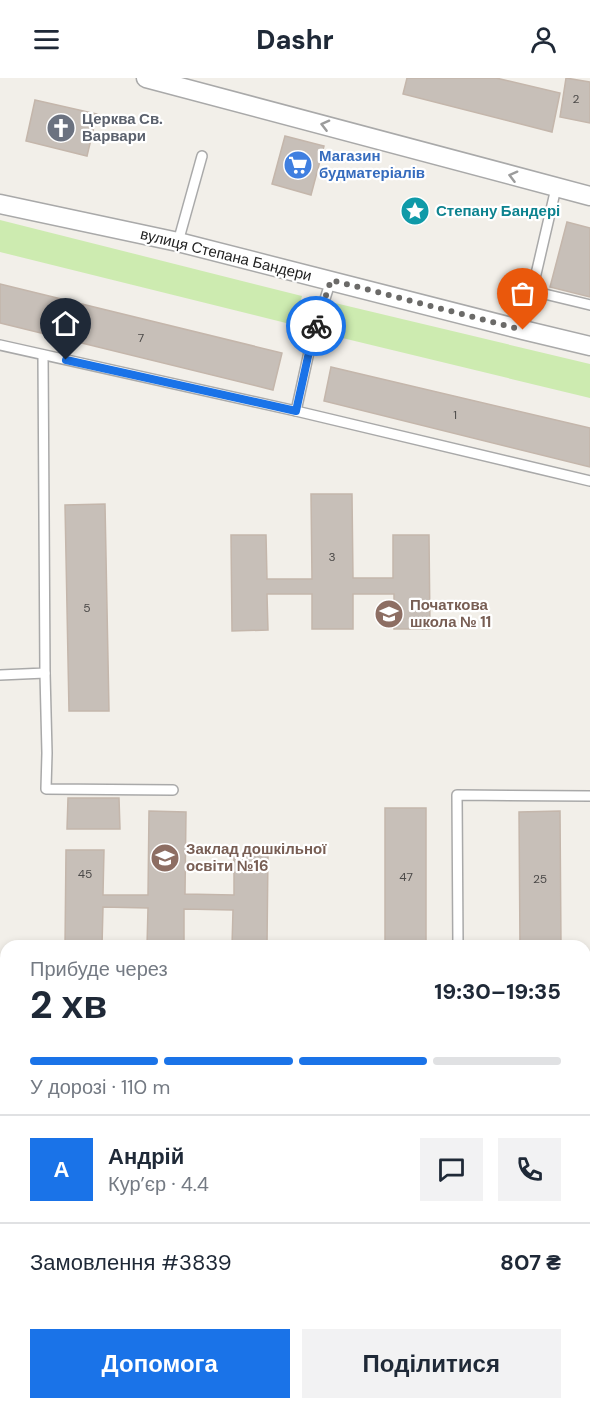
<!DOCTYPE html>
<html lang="uk">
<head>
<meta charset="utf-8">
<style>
  :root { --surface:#fff; --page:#f2f2f3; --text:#1f2937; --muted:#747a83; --line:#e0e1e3; --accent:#1a73e8 }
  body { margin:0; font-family:"DM Sans",sans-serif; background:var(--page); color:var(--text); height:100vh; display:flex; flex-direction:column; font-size:22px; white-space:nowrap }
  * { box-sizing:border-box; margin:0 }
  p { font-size:20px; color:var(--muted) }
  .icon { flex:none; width:33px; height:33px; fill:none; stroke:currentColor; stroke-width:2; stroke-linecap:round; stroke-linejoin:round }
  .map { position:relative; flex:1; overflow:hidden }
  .panel { position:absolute; left:0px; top:862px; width:591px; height:470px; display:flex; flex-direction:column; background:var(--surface); border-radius:18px 18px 0 0; box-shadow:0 3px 9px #0003 }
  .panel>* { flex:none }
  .pin { position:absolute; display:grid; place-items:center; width:51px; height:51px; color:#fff; margin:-62px -26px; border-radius:50% 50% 50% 0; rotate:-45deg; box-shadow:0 0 6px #0007 }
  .pin .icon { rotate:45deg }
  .courier { position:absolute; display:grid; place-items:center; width:60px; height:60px; margin:-30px; border:4px solid #1a73e8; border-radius:50%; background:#fff; color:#222; box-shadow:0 2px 8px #0007 }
  .headline em { font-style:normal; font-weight:800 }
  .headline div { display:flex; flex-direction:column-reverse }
  .headline { display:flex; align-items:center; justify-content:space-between; height:102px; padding:0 30px }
  h1 { font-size:39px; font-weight:800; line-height:45px }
  .bar { display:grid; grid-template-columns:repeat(4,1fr); gap:9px 6px; align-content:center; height:72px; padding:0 30px }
  .bar i { height:8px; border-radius:4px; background:var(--line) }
  .bar .current { background:var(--accent) }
  .bar p { grid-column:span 4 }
  .line { display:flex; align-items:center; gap:15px; padding:0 30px; border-top:2px solid var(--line) }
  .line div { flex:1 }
  .round { display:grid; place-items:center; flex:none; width:63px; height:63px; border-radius:0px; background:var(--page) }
  .button { display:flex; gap:12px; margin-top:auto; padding:12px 30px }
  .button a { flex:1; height:69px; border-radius:0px; background:var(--accent); color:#fff; font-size:24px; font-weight:800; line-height:69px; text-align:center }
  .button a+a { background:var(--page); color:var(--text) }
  header { display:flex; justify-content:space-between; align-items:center; height:78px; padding:0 30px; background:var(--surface); font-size:27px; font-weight:800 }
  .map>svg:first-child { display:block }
</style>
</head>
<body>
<header><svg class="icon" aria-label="menu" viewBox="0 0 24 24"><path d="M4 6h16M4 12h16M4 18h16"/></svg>Dashr<svg class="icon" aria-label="person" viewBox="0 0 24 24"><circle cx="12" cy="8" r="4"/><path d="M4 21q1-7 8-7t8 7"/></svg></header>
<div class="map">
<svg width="590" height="1331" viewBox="0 0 590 1331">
  <rect width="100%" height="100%" fill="#f2efe9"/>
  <g fill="#cdebb0">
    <polygon points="0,142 302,218 294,247 0,174"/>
    <polygon points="335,225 590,286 590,320 330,257"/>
  </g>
  <rect fill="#c8facc" x="0" y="1123" width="6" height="136"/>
  <g fill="#c7bfb8" stroke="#c4b6ab" stroke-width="1.5">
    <polygon points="407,0 496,0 560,15 552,54 403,16"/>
    <polygon points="566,0 590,4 590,45 560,39"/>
    <polygon points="35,22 97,36 87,78 26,63"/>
    <polygon points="285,58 324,68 311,117 272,106"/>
    <polygon points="567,144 590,150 590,219 550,209"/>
    <polygon points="0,206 282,275 273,312 0,245"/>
    <polygon points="331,289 590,350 590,389 324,323"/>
    <polygon points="311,416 352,416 353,500 393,500 393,457 429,457 430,551 394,551 394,516 353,516 353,551 312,551 312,516 267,516 268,552 232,553 231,457 266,457 267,501 312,501"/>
    <polygon points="105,426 109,633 69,633 65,427"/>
    <polygon points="68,720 119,720 120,751 67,751"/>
    <rect x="385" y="730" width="41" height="138"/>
    <polygon points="149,733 186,734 185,816 234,817 234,774 268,775 267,868 232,868 233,832 184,831 184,868 147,868 148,830 103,829 102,868 65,868 66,772 104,772 103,817 148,817"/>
    <polygon points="560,733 561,868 520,868 519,734"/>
    <rect x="585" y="1162" width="5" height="37"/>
    <rect x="0" y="1286" width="6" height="39"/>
    <polygon points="585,1287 590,1287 590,1327 347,1327 347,1326 585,1326"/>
  </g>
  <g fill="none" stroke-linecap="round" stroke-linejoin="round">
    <g stroke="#a9a9a9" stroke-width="12">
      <g id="service">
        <polyline points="178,164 202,78"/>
        <polyline points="532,213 590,227"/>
        <polyline points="523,252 556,110"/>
        <polyline points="0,267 296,333 590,403"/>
        <polyline points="296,333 311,265 331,202"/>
        <polyline points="45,595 47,675 46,711 173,712"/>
        <polyline points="0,597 45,595 43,277"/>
        <polyline points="458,868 457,717 590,718"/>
        <polyline points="0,1115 6,1114"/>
        <polyline points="585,1136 590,1136"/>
        <polyline points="0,1265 6,1265"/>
        <polyline points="585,1267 590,1267"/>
        <polyline points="129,1331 130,1326"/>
        <polyline points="325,1331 325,1326"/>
      </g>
    </g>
    <g stroke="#a9a9a9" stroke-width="21">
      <g id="minor">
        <polyline points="146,0 590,118"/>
        <polyline points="0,126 178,164 523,252 590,268"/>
      </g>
    </g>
    <use href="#service" stroke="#fff" stroke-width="9"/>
    <use href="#minor" stroke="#fff" stroke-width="18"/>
  </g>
  <defs><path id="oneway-chevron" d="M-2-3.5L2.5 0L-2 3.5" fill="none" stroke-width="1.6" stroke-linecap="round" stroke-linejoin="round" transform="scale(1.5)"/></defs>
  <g stroke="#9c9c9c">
    <use href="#oneway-chevron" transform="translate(325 47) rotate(-166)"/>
    <use href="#oneway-chevron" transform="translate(513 98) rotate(-165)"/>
  </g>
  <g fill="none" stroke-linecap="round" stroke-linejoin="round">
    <polyline stroke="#6b6a68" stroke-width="6" stroke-dasharray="0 10.8" points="316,248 331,202 523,252"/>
    <polyline stroke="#1a73e8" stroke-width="8" points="66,282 296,333 311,265 316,248"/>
  </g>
  <defs>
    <g id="church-disc" transform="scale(1.5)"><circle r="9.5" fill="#6b7280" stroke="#fff"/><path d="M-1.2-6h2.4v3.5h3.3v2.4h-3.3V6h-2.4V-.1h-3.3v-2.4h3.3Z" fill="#fff"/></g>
    <g id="supermarket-disc" transform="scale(1.5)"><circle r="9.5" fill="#3f7fe0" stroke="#fff"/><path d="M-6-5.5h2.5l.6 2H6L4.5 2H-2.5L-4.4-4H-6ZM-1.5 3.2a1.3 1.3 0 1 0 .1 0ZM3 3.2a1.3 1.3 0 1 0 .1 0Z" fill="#fff"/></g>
    <g id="sight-disc" transform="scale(1.5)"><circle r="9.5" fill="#0f9aa8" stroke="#fff"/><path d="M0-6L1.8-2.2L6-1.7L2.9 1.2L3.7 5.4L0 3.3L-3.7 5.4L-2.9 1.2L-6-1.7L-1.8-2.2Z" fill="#fff"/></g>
    <g id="school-disc" transform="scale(1.5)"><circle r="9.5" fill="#8d6e63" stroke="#fff"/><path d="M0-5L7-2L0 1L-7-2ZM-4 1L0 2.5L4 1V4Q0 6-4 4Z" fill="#fff"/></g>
  </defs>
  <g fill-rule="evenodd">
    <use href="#church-disc" x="61" y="50"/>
    <use href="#supermarket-disc" x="298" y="87"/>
    <use href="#sight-disc" x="415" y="133"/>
    <use href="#school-disc" x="389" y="536"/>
    <use href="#school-disc" x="165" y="780"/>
  </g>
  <g text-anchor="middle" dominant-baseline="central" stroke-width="4.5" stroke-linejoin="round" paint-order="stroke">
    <g font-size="12" fill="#4b4948">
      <text x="576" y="21">2</text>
      <text x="141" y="260">7</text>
      <text x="455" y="337">1</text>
      <text x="332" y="479">3</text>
      <text x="87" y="530">5</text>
      <text x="85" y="796">45</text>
      <text x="406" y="799">47</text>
      <text x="540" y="801">25</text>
    </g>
    <g font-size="15" font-weight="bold" fill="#5b616d" stroke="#fff" text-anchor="start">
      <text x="82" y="41">Церква Св.<tspan x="82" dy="17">Варвари</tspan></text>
    </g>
    <g font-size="15" font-weight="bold" fill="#366cbe" stroke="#fff" text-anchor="start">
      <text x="319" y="78">Магазин<tspan x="319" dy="17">будматеріалів</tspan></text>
    </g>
    <g font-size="15" font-weight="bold" fill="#0d838f" stroke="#fff" text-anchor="start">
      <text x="436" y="133">Степану Бандері</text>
    </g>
    <g font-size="15" fill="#222" stroke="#fff">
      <text transform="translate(226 177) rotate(14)">вулиця Степана Бандери</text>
    </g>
    <g font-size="15" font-weight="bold" fill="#785e54" stroke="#fff" text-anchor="start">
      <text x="410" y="527">Початкова<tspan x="410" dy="17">школа № 11</tspan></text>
      <text x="186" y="771">Заклад дошкільної<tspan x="186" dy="17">освіти №16</tspan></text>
    </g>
  </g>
</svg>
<div class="pin" style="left:523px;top:252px;background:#ea580c"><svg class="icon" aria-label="bag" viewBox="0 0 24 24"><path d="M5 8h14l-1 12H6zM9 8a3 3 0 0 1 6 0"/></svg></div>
<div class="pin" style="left:66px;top:282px;background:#1f2937"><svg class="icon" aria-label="home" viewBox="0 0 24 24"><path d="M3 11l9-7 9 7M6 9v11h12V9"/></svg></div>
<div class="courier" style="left:316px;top:248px"><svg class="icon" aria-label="bike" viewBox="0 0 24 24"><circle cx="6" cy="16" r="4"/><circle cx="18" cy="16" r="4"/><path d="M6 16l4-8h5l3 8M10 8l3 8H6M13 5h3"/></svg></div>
<section class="panel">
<div class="headline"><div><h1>2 хв</h1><p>Прибуде через</p></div><em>19:30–19:35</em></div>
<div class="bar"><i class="current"></i><i class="current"></i><i class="current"></i><i></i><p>У дорозі · 110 m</p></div>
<div class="line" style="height:108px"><b class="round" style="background:var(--accent);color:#fff">А</b><div><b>Андрій</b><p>Кур’єр · 4.4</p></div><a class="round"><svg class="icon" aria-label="chat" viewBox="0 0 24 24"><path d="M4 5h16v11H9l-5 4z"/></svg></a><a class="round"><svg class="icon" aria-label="phone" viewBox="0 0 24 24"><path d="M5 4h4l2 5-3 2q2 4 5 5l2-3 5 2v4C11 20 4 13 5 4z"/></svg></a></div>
<div class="line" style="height:78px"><div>Замовлення #3839</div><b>807 ₴</b></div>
<div class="button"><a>Допомога</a><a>Поділитися</a></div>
</section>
</div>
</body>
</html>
